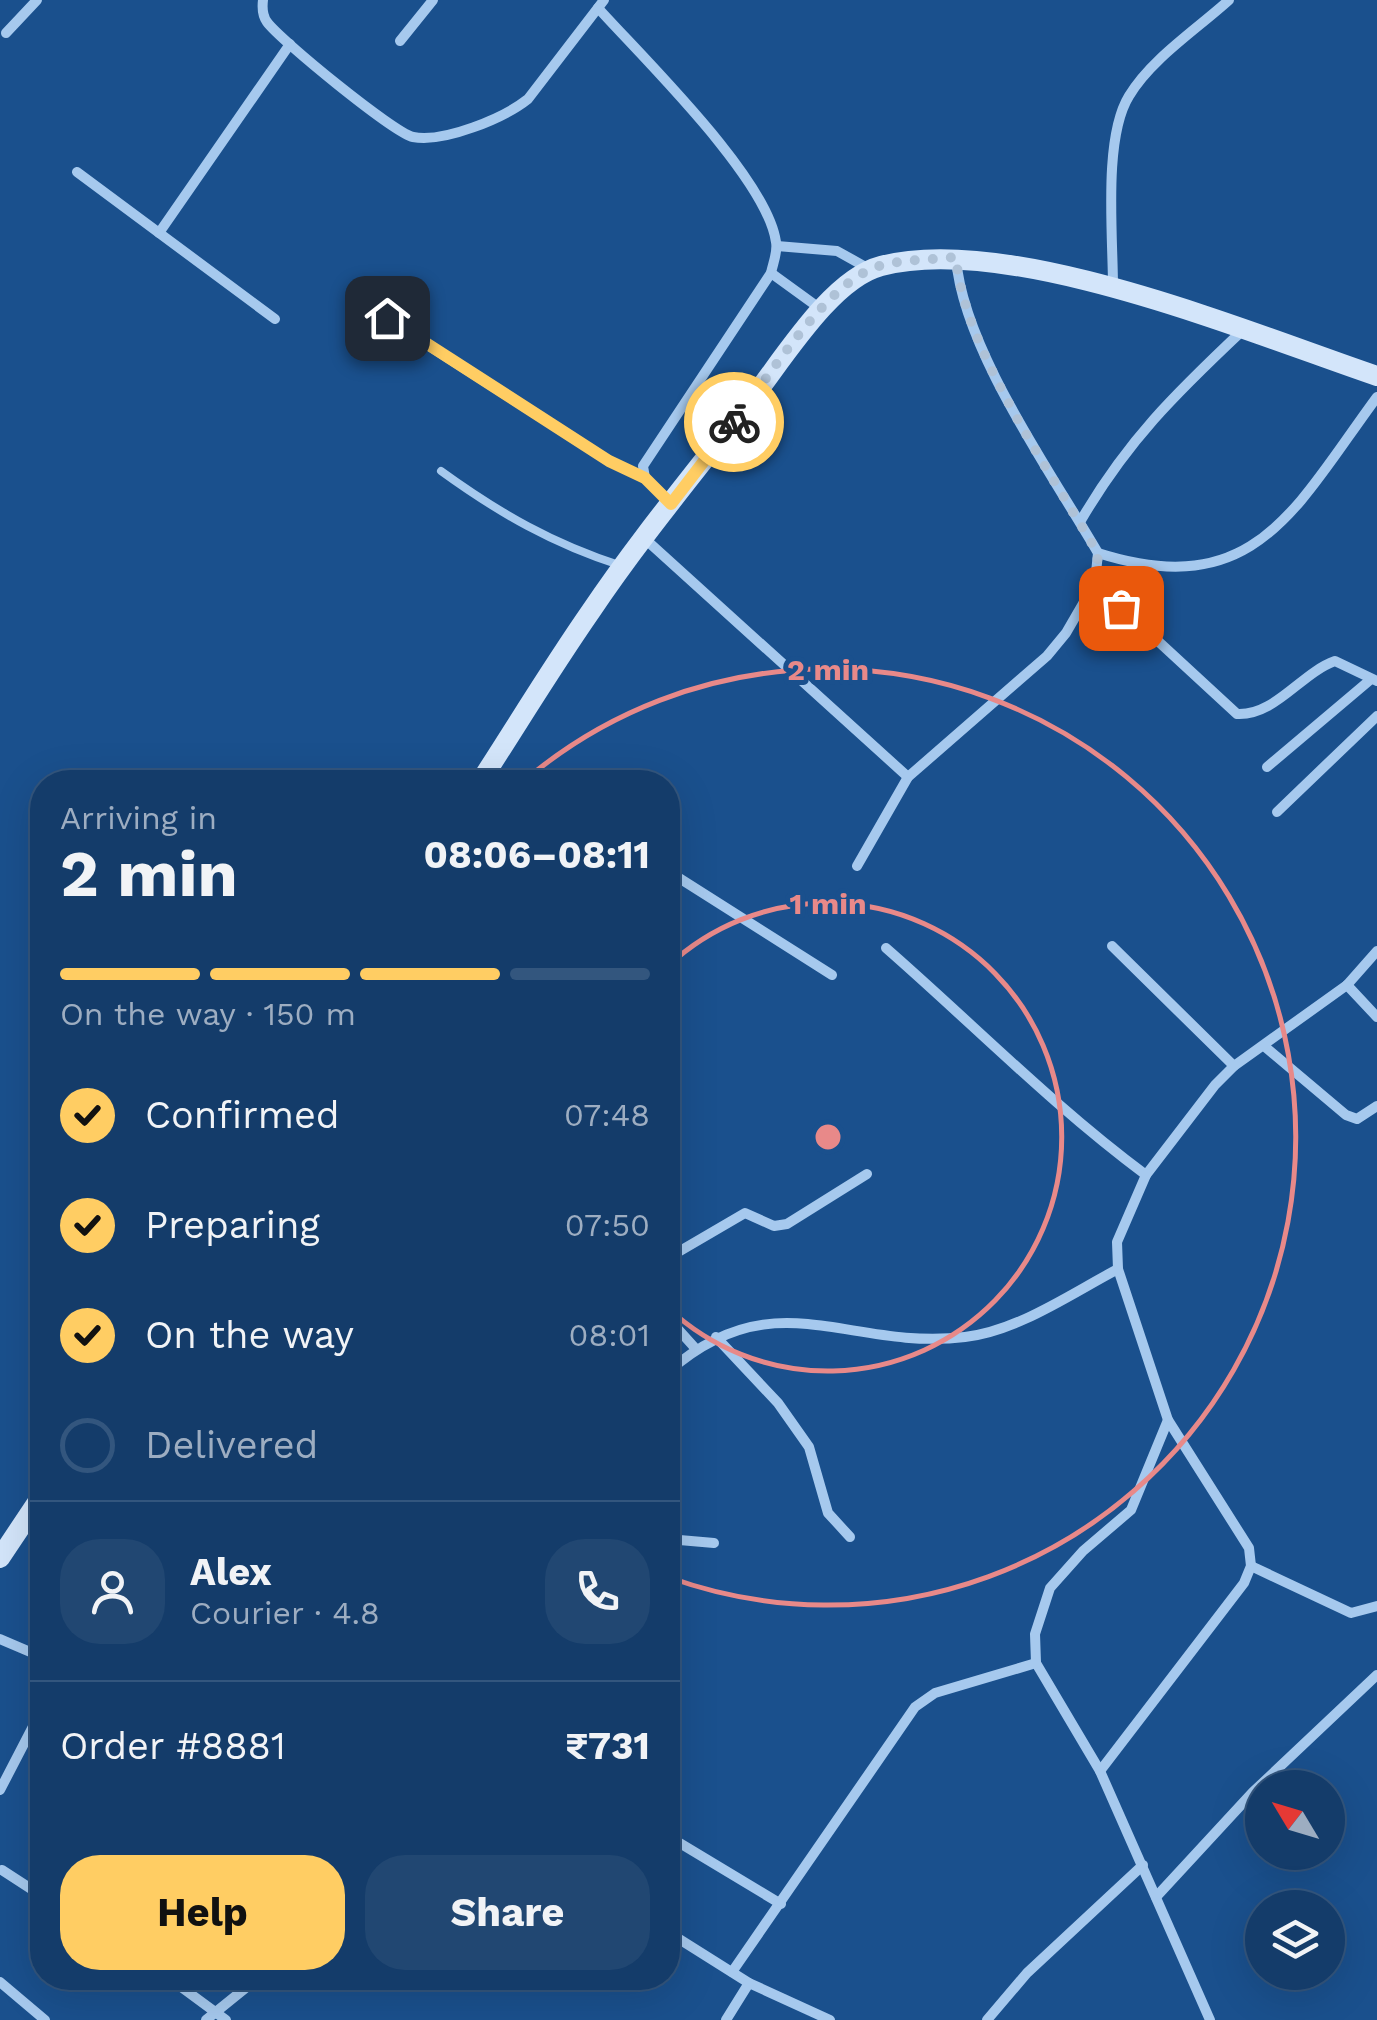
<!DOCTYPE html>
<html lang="en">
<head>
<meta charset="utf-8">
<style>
  :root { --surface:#143c6a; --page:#214772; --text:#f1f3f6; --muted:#9dadc1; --line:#33567e; --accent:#ffcd63 }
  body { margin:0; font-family:"Work Sans",sans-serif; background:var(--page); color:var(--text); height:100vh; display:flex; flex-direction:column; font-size:38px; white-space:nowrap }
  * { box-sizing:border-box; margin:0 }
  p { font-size:32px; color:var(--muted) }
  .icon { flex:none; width:55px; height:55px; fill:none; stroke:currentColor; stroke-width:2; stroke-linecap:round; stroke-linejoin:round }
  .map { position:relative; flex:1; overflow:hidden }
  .panel { position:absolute; left:30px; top:770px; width:650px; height:1220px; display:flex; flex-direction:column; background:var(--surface); border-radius:40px; box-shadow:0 10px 40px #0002,0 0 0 2px var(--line) }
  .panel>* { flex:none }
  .needle { width:65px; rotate:308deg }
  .fabs { position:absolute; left:1245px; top:1770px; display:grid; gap:20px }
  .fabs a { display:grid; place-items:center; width:100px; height:100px; border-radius:50%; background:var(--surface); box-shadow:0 10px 40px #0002,0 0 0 2px var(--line); font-size:50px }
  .pin { position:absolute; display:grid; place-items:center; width:85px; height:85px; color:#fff; margin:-42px; border-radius:20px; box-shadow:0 5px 15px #0006 }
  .courier { position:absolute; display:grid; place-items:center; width:100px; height:100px; margin:-50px; border:8px solid #ffcd63; border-radius:50%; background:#fff; color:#222; box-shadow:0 2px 12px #0007 }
  .head em { font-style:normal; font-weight:700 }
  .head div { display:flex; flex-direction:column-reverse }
  .head { display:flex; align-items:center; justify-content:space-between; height:170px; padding:0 30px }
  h1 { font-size:65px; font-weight:700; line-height:75px }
  .bar { display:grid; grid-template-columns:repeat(4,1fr); gap:15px 10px; align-content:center; height:120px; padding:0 30px }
  .bar i { height:12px; border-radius:8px; background:var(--line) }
  .bar .on { background:var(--accent) }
  .bar p { grid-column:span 4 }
  .line { display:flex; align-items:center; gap:25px; padding:0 30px; border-top:2px solid var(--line) }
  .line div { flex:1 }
  .round { display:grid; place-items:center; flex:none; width:105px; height:105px; border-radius:40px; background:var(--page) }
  ol { padding:0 30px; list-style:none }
  li { display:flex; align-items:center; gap:30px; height:110px }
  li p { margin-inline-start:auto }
  li .icon { padding:10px; border-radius:50%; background:var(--accent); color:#111; stroke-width:4 }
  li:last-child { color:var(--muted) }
  li i { width:55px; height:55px; border:5px solid var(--line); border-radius:50% }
  .cta { display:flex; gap:20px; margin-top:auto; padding:20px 30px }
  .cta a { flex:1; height:115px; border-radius:40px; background:var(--accent); color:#111; font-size:40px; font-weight:700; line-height:115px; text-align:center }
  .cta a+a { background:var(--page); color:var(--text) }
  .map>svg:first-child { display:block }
</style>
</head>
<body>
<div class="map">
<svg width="1377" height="2020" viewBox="0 0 1377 2020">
  <rect width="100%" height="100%" fill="#1a508d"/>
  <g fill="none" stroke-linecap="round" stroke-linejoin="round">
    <path stroke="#a6c9ee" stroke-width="8" d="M441 471C499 513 553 544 622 566"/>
    <g stroke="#a6c9ee" stroke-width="10">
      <path d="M263 0C262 8 262 15 267 22 280 40 394 133 413 137 444 143 504 118 528 99L604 0"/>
      <path d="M598 8C644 59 767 178 776 242 778 252 773 263 771 273L643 466 645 478 671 503"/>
      <polyline points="6,33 37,0"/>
      <polyline points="400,41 433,0"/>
      <polyline points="77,172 275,319"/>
      <polyline points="159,233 290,44"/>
      <polyline points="777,246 837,251 871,270"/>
      <polyline points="771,273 822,310"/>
      <path d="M1113 287C1113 236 1103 138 1129 96 1151 59 1197 29 1229 0"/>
      <polyline points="387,319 609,461 645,478"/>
      <path d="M1080 522C1127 441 1175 394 1243 330"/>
      <polyline points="644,538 908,777"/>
      <path d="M1098 553C1255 603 1295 508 1377 397"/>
      <path d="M1095 583 1237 714C1275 716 1301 673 1335 661L1377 681"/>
      <polyline points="1267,767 1370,680"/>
      <polyline points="1277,812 1377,716"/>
      <path d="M857 866 908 777 1047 656 1066 633 1095 583 1098 553C1051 472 963 349 956 258"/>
      <polyline points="668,871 832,975"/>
      <polyline points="1112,946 1234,1066"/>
      <path d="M886 948C973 1024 1053 1106 1146 1175"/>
      <polyline points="1347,985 1377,1017"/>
      <polyline points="1264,1046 1346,1115 1357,1119 1377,1106"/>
      <polyline points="668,1258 745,1213 774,1226 787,1224 867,1174"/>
      <polyline points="668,1318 695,1348"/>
      <polyline points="716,1337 778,1403 809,1447 828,1513 850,1537"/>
      <path d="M668 1372C775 1278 846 1351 965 1337 1018 1331 1072 1293 1118 1269"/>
      <polyline points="1168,1420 1131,1510 1083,1551 1050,1588 1035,1634 1036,1663 1100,1771 1210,2020"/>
      <polyline points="668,1539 714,1543"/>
      <polyline points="1251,1566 1351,1613 1377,1606"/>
      <polyline points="0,1639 42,1657"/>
      <polyline points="1100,1771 1244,1583 1251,1566 1249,1548 1168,1420 1118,1269 1117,1242 1146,1175 1215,1085 1234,1066 1347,985 1377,951"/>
      <polyline points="0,1790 42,1709"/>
      <polyline points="668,1836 781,1904"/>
      <polyline points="2,1870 42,1896"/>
      <polyline points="1156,1897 1253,1792 1377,1675"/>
      <polyline points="668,1932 749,1983 830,2020"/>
      <polyline points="732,1972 915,1707 935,1693 1036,1663"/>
      <polyline points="169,1978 226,2020"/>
      <polyline points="0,1982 45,2020"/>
      <polyline points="206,2020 258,1978"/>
      <polyline points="726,2020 749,1983"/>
      <polyline points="987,2020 1027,1973 1143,1865"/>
    </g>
    <g stroke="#d3e5fa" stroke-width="20">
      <path d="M480 782C517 725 552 667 591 611 640 538 697 470 751 400 782 361 831 279 881 266 1009 232 1250 333 1377 376"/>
      <polyline points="0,1558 42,1495"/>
    </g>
  </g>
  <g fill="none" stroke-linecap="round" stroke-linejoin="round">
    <path stroke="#afc2d7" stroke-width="10" stroke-dasharray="0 18" d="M734 422C768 379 826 282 879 266 903 259 932 260 956 257 963 349 1051 472 1098 554L1095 584 1121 608"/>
    <polyline stroke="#ffcd63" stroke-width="12" points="387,318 609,461 645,478 671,504 734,422"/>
  </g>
  <g fill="none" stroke="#e88989" stroke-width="5">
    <path d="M668 966A234 234 0 1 1 668 1308"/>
    <path d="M524 781A468 468 0 1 1 668 1577"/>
  </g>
  <circle cx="828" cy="1137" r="15" fill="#e88989" stroke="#1a508d" stroke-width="5"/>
  <g font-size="30" text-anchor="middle" font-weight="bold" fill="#e88989" stroke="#1a508d" stroke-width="10" stroke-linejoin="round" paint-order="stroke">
    <text x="828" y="680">2 min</text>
    <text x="828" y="914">1 min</text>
  </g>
</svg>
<div class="fabs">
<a><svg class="needle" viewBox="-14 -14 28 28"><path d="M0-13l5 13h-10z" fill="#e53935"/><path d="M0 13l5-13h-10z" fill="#9dadc1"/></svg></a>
<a><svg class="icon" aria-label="layers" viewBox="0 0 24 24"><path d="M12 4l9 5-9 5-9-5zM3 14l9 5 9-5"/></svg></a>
</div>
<div class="pin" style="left:1121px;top:608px;background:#ea580c"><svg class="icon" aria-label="bag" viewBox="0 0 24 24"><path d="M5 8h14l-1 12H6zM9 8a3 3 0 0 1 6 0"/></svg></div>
<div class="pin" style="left:387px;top:318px;background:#1f2937"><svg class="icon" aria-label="home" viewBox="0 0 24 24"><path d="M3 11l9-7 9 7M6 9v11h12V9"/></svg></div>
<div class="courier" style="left:734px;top:422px"><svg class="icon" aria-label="bike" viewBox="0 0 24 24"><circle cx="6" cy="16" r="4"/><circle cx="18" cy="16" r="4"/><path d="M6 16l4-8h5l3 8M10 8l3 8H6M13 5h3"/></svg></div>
<section class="panel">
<div class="head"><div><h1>2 min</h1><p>Arriving in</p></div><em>08:06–08:11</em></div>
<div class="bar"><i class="on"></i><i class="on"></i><i class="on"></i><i></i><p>On the way · 150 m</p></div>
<ol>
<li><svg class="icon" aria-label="check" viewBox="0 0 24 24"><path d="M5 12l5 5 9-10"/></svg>Confirmed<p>07:48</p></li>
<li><svg class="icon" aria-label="check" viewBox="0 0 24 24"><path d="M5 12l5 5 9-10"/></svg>Preparing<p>07:50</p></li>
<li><svg class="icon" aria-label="check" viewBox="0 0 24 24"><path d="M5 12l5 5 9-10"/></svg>On the way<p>08:01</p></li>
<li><i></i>Delivered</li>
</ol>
<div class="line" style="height:180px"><a class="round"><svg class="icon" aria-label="person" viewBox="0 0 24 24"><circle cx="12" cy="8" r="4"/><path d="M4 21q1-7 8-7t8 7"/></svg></a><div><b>Alex</b><p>Courier · 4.8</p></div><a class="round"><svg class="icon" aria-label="phone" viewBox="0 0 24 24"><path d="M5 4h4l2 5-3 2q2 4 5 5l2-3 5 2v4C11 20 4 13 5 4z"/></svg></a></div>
<div class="line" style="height:130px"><div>Order #8881</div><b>₹731</b></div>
<div class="cta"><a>Help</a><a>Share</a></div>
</section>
</div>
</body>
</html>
